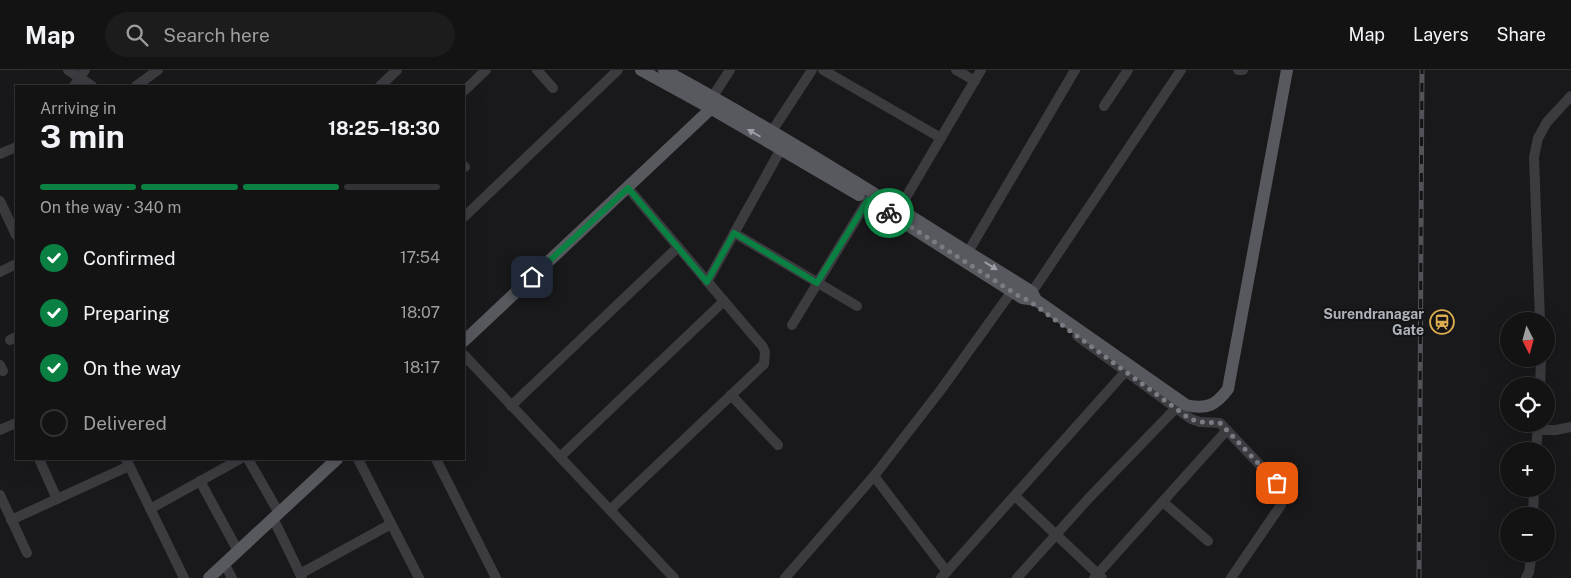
<!DOCTYPE html>
<html lang="en">
<head>
<meta charset="utf-8">
<style>
  :root { --surface:#131314; --page:#1c1c1d; --text:#f1f3f6; --muted:#9d9ea0; --line:#323234; --accent:#0b8043 }
  body { margin:0; font-family:"Public Sans",sans-serif; background:var(--page); color:var(--text); height:100vh; display:flex; flex-direction:column; font-size:19px; white-space:nowrap }
  * { box-sizing:border-box; margin:0 }
  p { font-size:16px; color:var(--muted) }
  .icon { flex:none; width:28px; height:28px; fill:none; stroke:currentColor; stroke-width:2; stroke-linecap:round; stroke-linejoin:round }
  .map { position:relative; flex:1; overflow:hidden }
  .drawer { position:absolute; left:15px; top:15px; width:450px; height:375px; display:flex; flex-direction:column; background:var(--surface); border-radius:0px; box-shadow:0 5px 20px #0002,0 0 0 1px var(--line) }
  .drawer>* { flex:none }
  .needle { width:32px; rotate:174deg }
  .fabs { position:absolute; left:1500px; top:242px; display:grid; gap:10px }
  .fabs a { display:grid; place-items:center; width:55px; height:55px; border-radius:50%; background:var(--surface); box-shadow:0 5px 20px #0002,0 0 0 1px var(--line); font-size:25px }
  .pin { position:absolute; display:grid; place-items:center; width:42px; height:42px; color:#fff; margin:-21px; border-radius:10px; box-shadow:0 2px 8px #0006 }
  .courier { position:absolute; display:grid; place-items:center; width:50px; height:50px; margin:-25px; border:4px solid #0b8043; border-radius:50%; background:#fff; color:#222; box-shadow:0 1px 6px #0007 }
  .summary em { font-style:normal; font-weight:700 }
  .summary div { display:flex; flex-direction:column-reverse }
  .summary { display:flex; align-items:center; justify-content:space-between; height:85px; padding:0 25px }
  h1 { font-size:32px; font-weight:700; line-height:38px }
  .bar { display:grid; grid-template-columns:repeat(4,1fr); gap:8px 5px; align-content:center; height:60px; padding:0 25px }
  .bar i { height:6px; border-radius:4px; background:var(--line) }
  .bar .on { background:var(--accent) }
  .bar p { grid-column:span 4 }
  ol { padding:0 25px; list-style:none }
  li { display:flex; align-items:center; gap:15px; height:55px }
  li p { margin-inline-start:auto }
  li .icon { padding:5px; border-radius:50%; background:var(--accent); color:#fff; stroke-width:4 }
  li:last-child { color:var(--muted) }
  li i { width:28px; height:28px; border:2px solid var(--line); border-radius:50% }
  header { display:flex; align-items:center; gap:30px; box-sizing:border-box; height:70px; padding:0 25px; background:var(--surface); border-bottom:1px solid var(--line) }
  header strong { font-size:24px }
  nav { display:flex; gap:28px; margin-inline-start:auto; font-size:18px }
  .search { width:350px; height:45px; background:var(--page); display:flex; align-items:center; gap:12px; box-sizing:border-box; padding:0 18px; border-radius:28px; color:var(--muted); font-size:19px }
  .map>svg:first-child { display:block }
</style>
</head>
<body>
<header>
<strong>Map</strong>
<div class="search"><svg class="icon" aria-label="search" viewBox="0 0 24 24"><circle cx="10" cy="10" r="6"/><path d="M15 15l6 6"/></svg>Search here</div>
<nav><a>Map</a><a>Layers</a><a>Share</a></nav>
</header>
<div class="map">
<svg width="1571" height="508" viewBox="0 0 1571 508">
  <rect width="100%" height="100%" fill="#19191b"/>
  <g fill="none" stroke-linecap="round" stroke-linejoin="round">
    <g stroke="#3b3b40" stroke-width="10">
      <polyline points="68,0 92,16"/>
      <polyline points="537,0 553,18"/>
      <polyline points="823,0 941,68"/>
      <polyline points="956,0 975,11"/>
      <polyline points="1238,0 1243,0"/>
      <polyline points="74,16 85,0"/>
      <polyline points="136,16 158,0"/>
      <polyline points="380,16 397,0"/>
      <polyline points="464,21 486,0"/>
      <polyline points="713,26 730,0"/>
      <polyline points="1104,36 1128,0"/>
      <polyline points="772,61 812,0"/>
      <polyline points="0,84 16,77"/>
      <polyline points="464,96 465,97"/>
      <polyline points="0,131 16,165"/>
      <polyline points="899,139 981,0"/>
      <polyline points="464,147 618,0"/>
      <polyline points="734,163 857,236"/>
      <polyline points="968,182 1075,0"/>
      <polyline points="0,202 16,194"/>
      <polyline points="707,212 781,79"/>
      <polyline points="1032,222 1181,0"/>
      <polyline points="1540,251 1534,87 1538,68 1547,52 1571,26"/>
      <polyline points="792,255 868,130"/>
      <polyline points="1077,266 1191,349 1200,352 1220,353 1277,413 1282,428 1281,435 1231,508"/>
      <polyline points="10,270 16,267"/>
      <polyline points="464,285 674,508"/>
      <polyline points="0,295 3,301"/>
      <polyline points="1540,316 1541,289"/>
      <polyline points="731,325 778,375"/>
      <polyline points="511,336 678,177"/>
      <polyline points="0,360 16,353"/>
      <polyline points="1537,360 1556,360 1571,357"/>
      <polyline points="1536,381 1538,355"/>
      <polyline points="560,387 724,231"/>
      <polyline points="39,389 57,429"/>
      <polyline points="126,389 184,508"/>
      <polyline points="248,389 279,443"/>
      <polyline points="358,389 419,508"/>
      <polyline points="436,389 496,508"/>
      <polyline points="874,406 947,502"/>
      <polyline points="200,411 238,481"/>
      <polyline points="0,425 27,483"/>
      <polyline points="1015,426 1102,508"/>
      <polyline points="1163,432 1208,471"/>
      <polyline points="150,439 240,389"/>
      <polyline points="610,440 764,294 765,282 763,277 628,118"/>
      <polyline points="1533,446 1534,419"/>
      <polyline points="273,448 302,508"/>
      <polyline points="11,450 129,396"/>
      <polyline points="224,493 232,508"/>
      <polyline points="300,504 391,454"/>
      <polyline points="785,508 874,406 940,321 1012,221"/>
      <polyline points="941,508 1125,302"/>
      <polyline points="1017,508 1088,429 1176,338"/>
      <polyline points="1094,508 1227,360"/>
      <polyline points="1526,508 1529,502 1532,484"/>
    </g>
    <g stroke="#57595e" stroke-width="12">
      <polyline points="641,0 712,39 859,125"/>
      <path d="M664 0C788 67 906 144 1026 218L1032 222 1036 230 1186 335C1207 340 1216 335 1228 319L1287 0"/>
      <polyline points="876,135 1022,228 1036,230"/>
      <polyline points="464,271 717,33"/>
      <polyline points="209,508 337,389"/>
    </g>
    <g stroke="#525358" stroke-width="5">
      <polyline id="rail" points="1419,508 1422,0"/>
    </g>
    <use href="#rail" stroke="#141416" stroke-width="3" stroke-dasharray="9" stroke-linecap="butt"/>
  </g>
  <defs><path id="oneway-solid" d="M-6-.8H1V-3.2L6.5 0L1 3.2V.8H-6Z" transform="scale(1.25)"/></defs>
  <g fill="#9c9fa7">
    <use href="#oneway-solid" transform="translate(754 63) rotate(-150)"/>
    <use href="#oneway-solid" transform="translate(991 196) rotate(32)"/>
  </g>
  <g fill="none" stroke-linecap="round" stroke-linejoin="round">
    <polyline stroke="#797c82" stroke-width="5" stroke-dasharray="0 9" points="889,143 1022,228 1028,230 1190,349 1200,352 1220,353 1277,413"/>
    <polyline stroke="#0b8043" stroke-width="6" points="532,207 628,118 707,212 734,163 817,213 868,130 889,143"/>
  </g>
  <defs>
    <g id="station-ring" transform="scale(1.25)"><circle r="9.5" fill="#141416" stroke="#dcae50" stroke-width="1.5"/><path d="M-3-6H3Q5-6 5-4V2Q5 4 3 4L4.5 6H3L1.5 4h-3L-3 6H-4.5L-3 4Q-5 4-5 2V-4Q-5-6-3-6ZM-3.5-4v3h7v-3ZM-3.5 1v1.5H-2V1ZM2 1v1.5H3.5V1Z" fill="#dcae50"/></g>
  </defs>
  <g fill-rule="evenodd">
    <use href="#station-ring" x="1442" y="252"/>
  </g>
  <g text-anchor="middle" dominant-baseline="central" stroke-width="4" stroke-linejoin="round" paint-order="stroke">
    <g font-size="14" font-weight="bold" fill="#adb1b9" stroke="#141416" text-anchor="end">
      <text x="1424" y="244">Surendranagar<tspan x="1424" dy="16">Gate</tspan></text>
    </g>
  </g>
</svg>
<div class="fabs">
<a><svg class="needle" viewBox="-14 -14 28 28"><path d="M0-13l5 13h-10z" fill="#e53935"/><path d="M0 13l5-13h-10z" fill="#9d9ea0"/></svg></a>
<a><svg class="icon" aria-label="locate" viewBox="0 0 24 24"><circle cx="12" cy="12" r="6"/><path d="M12 2v4M12 18v4M2 12h4M18 12h4"/></svg></a>
<a>+</a>
<a>−</a>
</div>
<div class="pin" style="left:1277px;top:413px;background:#ea580c"><svg class="icon" aria-label="bag" viewBox="0 0 24 24"><path d="M5 8h14l-1 12H6zM9 8a3 3 0 0 1 6 0"/></svg></div>
<div class="pin" style="left:532px;top:207px;background:#1f2937"><svg class="icon" aria-label="home" viewBox="0 0 24 24"><path d="M3 11l9-7 9 7M6 9v11h12V9"/></svg></div>
<div class="courier" style="left:889px;top:143px"><svg class="icon" aria-label="bike" viewBox="0 0 24 24"><circle cx="6" cy="16" r="4"/><circle cx="18" cy="16" r="4"/><path d="M6 16l4-8h5l3 8M10 8l3 8H6M13 5h3"/></svg></div>
<section class="drawer">
<div class="summary"><div><h1>3 min</h1><p>Arriving in</p></div><em>18:25–18:30</em></div>
<div class="bar"><i class="on"></i><i class="on"></i><i class="on"></i><i></i><p>On the way · 340 m</p></div>
<ol>
<li><svg class="icon" aria-label="check" viewBox="0 0 24 24"><path d="M5 12l5 5 9-10"/></svg>Confirmed<p>17:54</p></li>
<li><svg class="icon" aria-label="check" viewBox="0 0 24 24"><path d="M5 12l5 5 9-10"/></svg>Preparing<p>18:07</p></li>
<li><svg class="icon" aria-label="check" viewBox="0 0 24 24"><path d="M5 12l5 5 9-10"/></svg>On the way<p>18:17</p></li>
<li><i></i>Delivered</li>
</ol>
</section>
</div>
</body>
</html>
